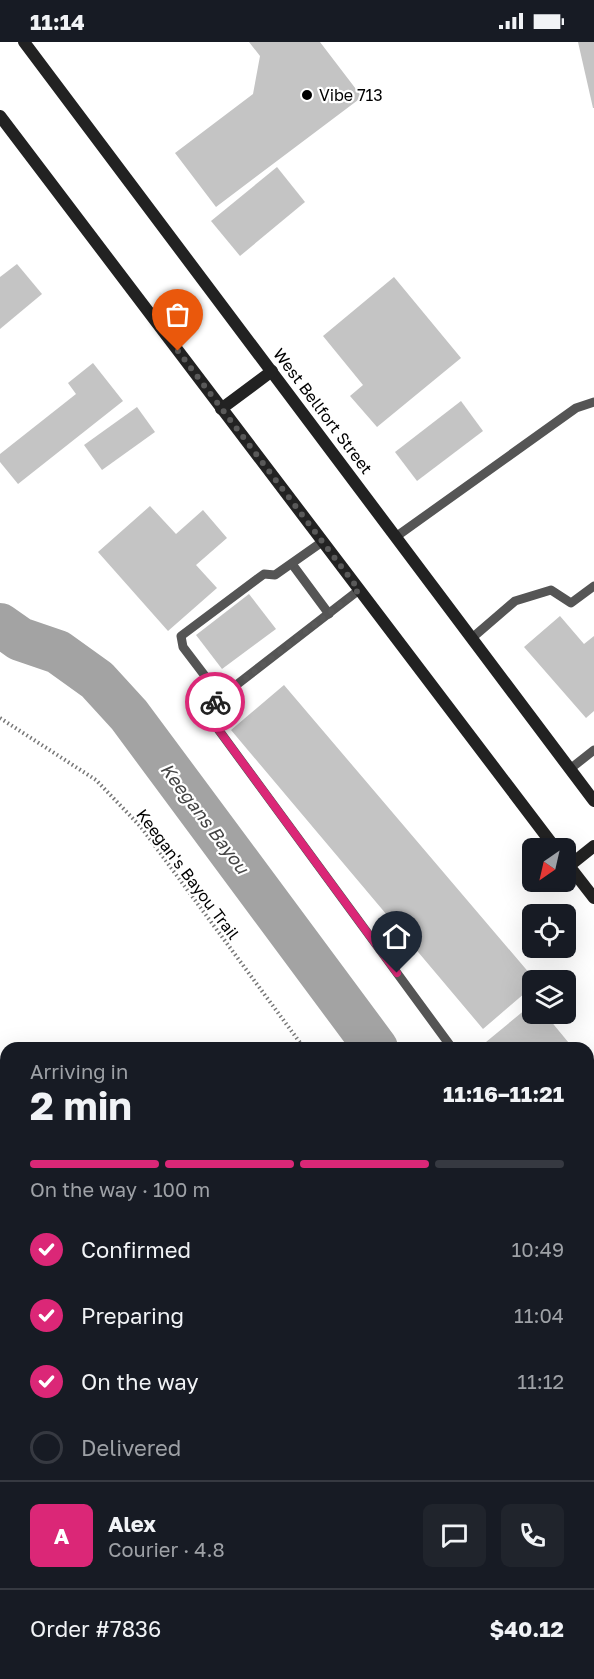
<!DOCTYPE html>
<html lang="en">
<head>
<meta charset="utf-8">
<style>
  :root { --surface:#171b24; --page:#20242c; --text:#f1f3f6; --muted:#9ea1a6; --line:#363941; --accent:#db2777 }
  body { margin:0; font-family:"Golos Text",sans-serif; background:var(--page); color:var(--text); height:100vh; display:flex; flex-direction:column; font-size:22px; white-space:nowrap }
  * { box-sizing:border-box; margin:0 }
  p { font-size:20px; color:var(--muted) }
  .icon { flex:none; width:33px; height:33px; fill:none; stroke:currentColor; stroke-width:2; stroke-linecap:round; stroke-linejoin:round }
  .map { position:relative; flex:1; overflow:hidden }
  .details { position:absolute; left:0px; top:1000px; width:594px; height:638px; display:flex; flex-direction:column; background:var(--surface); border-radius:18px 18px 0 0; box-shadow:0 6px 24px #0002 }
  .details>* { flex:none }
  .needle { width:39px; rotate:214deg }
  .fabs { position:absolute; left:522px; top:796px; display:grid; gap:12px }
  .fabs a { display:grid; place-items:center; width:54px; height:54px; border-radius:9px; background:var(--surface); box-shadow:0 6px 24px #0002; font-size:30px }
  .pin { position:absolute; display:grid; place-items:center; width:51px; height:51px; color:#fff; margin:-62px -26px; border-radius:50% 50% 50% 0; rotate:-45deg; box-shadow:0 0 6px #0007 }
  .pin .icon { rotate:45deg }
  .courier { position:absolute; display:grid; place-items:center; width:60px; height:60px; margin:-30px; border:4px solid #db2777; border-radius:50%; background:#fff; color:#222; box-shadow:0 2px 8px #0007 }
  .head em { font-style:normal; font-weight:700 }
  .head div { display:flex; flex-direction:column-reverse }
  .head { display:flex; align-items:center; justify-content:space-between; height:102px; padding:0 30px }
  h1 { font-size:39px; font-weight:700; line-height:45px }
  .bar { display:grid; grid-template-columns:repeat(4,1fr); gap:9px 6px; align-content:center; height:72px; padding:0 30px }
  .bar i { height:8px; border-radius:4px; background:var(--line) }
  .bar .selected { background:var(--accent) }
  .bar p { grid-column:span 4 }
  .line { display:flex; align-items:center; gap:15px; padding:0 30px; border-top:2px solid var(--line) }
  .line div { flex:1 }
  .round { display:grid; place-items:center; flex:none; width:63px; height:63px; border-radius:9px; background:var(--page) }
  ol { padding:0 30px; list-style:none }
  li { display:flex; align-items:center; gap:18px; height:66px }
  li p { margin-inline-start:auto }
  li .icon { padding:6px; border-radius:50%; background:var(--accent); color:#fff; stroke-width:4 }
  li:last-child { color:var(--muted) }
  li i { width:33px; height:33px; border:3px solid var(--line); border-radius:50% }
  .status { display:flex; justify-content:space-between; align-items:center; height:42px; padding:0 30px; background:var(--surface); direction:ltr }
  .status svg { height:16px; fill:currentColor }
  .map>svg:first-child { display:block }
</style>
</head>
<body>
<div class="status"><b>11:14</b><svg viewBox="0 0 49 12"><path d="M0 12V9h3v3zM5 12V6h3v6zM10 12V3h3v9zM15 12V0h3v12zM26 1h20v11H26zM47 4h2v5h-2z"/></svg></div>
<div class="map">
<svg width="594" height="1637" viewBox="0 0 594 1637">
  <rect width="100%" height="100%" fill="#fff"/>
  <g fill="none" stroke-linecap="round" stroke-linejoin="round">
    <g stroke="#a3a3a3" stroke-width="44">
      <polyline points="0,583 20,597 58,610 97,638 129,673 376,1006"/>
      <polyline points="588,1293 594,1301"/>
    </g>
  </g>
  <g fill="#c4c4c4">
    <polygon points="249,0 320,0 362,55 216,165 175,111 253,52 260,14"/>
    <polygon points="578,0 594,0 594,66 593,66"/>
    <polygon points="277,125 305,160 240,214 211,179"/>
    <polygon points="17,222 42,252 0,287 0,235"/>
    <polygon points="394,235 461,316 377,385 350,354 363,343 323,294"/>
    <polygon points="93,321 123,359 18,442 0,420 0,412 76,352 68,341"/>
    <polygon points="461,359 483,389 417,439 395,410"/>
    <polygon points="137,365 155,390 102,428 84,403"/>
    <polygon points="150,464 176,492 203,468 227,496 196,523 217,546 168,589 98,510"/>
    <polygon points="249,552 276,587 222,627 196,593"/>
    <polygon points="560,574 584,602 594,594 594,669 586,676 524,605"/>
    <polygon points="284,643 536,939 532,939 532,945 483,987 231,688"/>
    <polygon points="532,962 532,972 545,972 573,1006 491,1006 486,1000"/>
    <polygon points="588,1024 594,1031 594,1132 588,1124"/>
    <polygon points="4,1389 6,1392 6,1493 0,1486 0,1392"/>
    <polygon points="588,1419 594,1426 594,1449 588,1454"/>
    <polygon points="57,1632 83,1632 87,1637 51,1637"/>
    <polygon points="232,1632 259,1632 252,1637 236,1637"/>
    <polygon points="289,1632 344,1632 349,1637 283,1637"/>
  </g>
  <g fill="none" stroke-linecap="round" stroke-linejoin="round">
    <g stroke="#777" stroke-width="4" stroke-dasharray="1.5 3" stroke-linecap="butt">
      <polyline points="0,676 96,738 141,785 304,1006"/>
      <polyline points="588,1397 594,1405"/>
    </g>
    <g stroke="#555" stroke-width="9">
      <polyline points="397,494 576,366 594,360"/>
      <polyline points="292,522 329,572"/>
      <polyline points="359,548 204,668 452,1006"/>
      <polyline points="472,596 515,559 551,548 571,561 594,544"/>
      <polyline points="221,655 183,605 181,594 264,532 275,533 322,500"/>
      <polyline points="570,727 594,708"/>
    </g>
    <g stroke="#222" stroke-width="12">
      <polyline points="24,0 594,759"/>
      <polyline points="0,74 556,807"/>
      <polyline points="221,367 272,329"/>
      <polyline points="566,820 594,856"/>
      <polyline points="569,824 594,804"/>
      <polyline points="588,1531 594,1526"/>
      <polyline points="588,1613 594,1608"/>
      <polyline points="467,1637 473,1632"/>
      <polyline points="559,1637 565,1632"/>
    </g>
  </g>
  <g fill="none" stroke-linecap="round" stroke-linejoin="round">
    <polyline stroke="#595959" stroke-width="6" stroke-dasharray="0 10.8" points="178,309 359,548 215,660"/>
    <polyline stroke="#db2777" stroke-width="8" points="215,660 204,668 397,931"/>
  </g>
  <circle fill="#000" stroke="#fff" stroke-width="2" cx="307" cy="53" r="6"/>
  <g text-anchor="middle" dominant-baseline="central" stroke-width="4.5" stroke-linejoin="round" paint-order="stroke">
    <g font-size="16" fill="#000" stroke="#fff" text-anchor="start">
      <text x="319" y="53">Vibe 713</text>
    </g>
    <g font-size="16" fill="#000" stroke="#fff">
      <text transform="translate(323 369) rotate(53)">West Bellfort Street</text>
      <text transform="translate(188 832) rotate(53)">Keegan's Bayou Trail</text>
    </g>
    <g font-size="18" font-style="italic" fill="#444" stroke="#fff">
      <text transform="translate(205 776) rotate(53)">Keegans Bayou</text>
    </g>
  </g>
</svg>
<div class="fabs">
<a><svg class="needle" viewBox="-14 -14 28 28"><path d="M0-13l5 13h-10z" fill="#e53935"/><path d="M0 13l5-13h-10z" fill="#9ea1a6"/></svg></a>
<a><svg class="icon" aria-label="locate" viewBox="0 0 24 24"><circle cx="12" cy="12" r="6"/><path d="M12 2v4M12 18v4M2 12h4M18 12h4"/></svg></a>
<a><svg class="icon" aria-label="layers" viewBox="0 0 24 24"><path d="M12 4l9 5-9 5-9-5zM3 14l9 5 9-5"/></svg></a>
</div>
<div class="pin" style="left:178px;top:309px;background:#ea580c"><svg class="icon" aria-label="bag" viewBox="0 0 24 24"><path d="M5 8h14l-1 12H6zM9 8a3 3 0 0 1 6 0"/></svg></div>
<div class="pin" style="left:397px;top:931px;background:#1f2937"><svg class="icon" aria-label="home" viewBox="0 0 24 24"><path d="M3 11l9-7 9 7M6 9v11h12V9"/></svg></div>
<div class="courier" style="left:215px;top:660px"><svg class="icon" aria-label="bike" viewBox="0 0 24 24"><circle cx="6" cy="16" r="4"/><circle cx="18" cy="16" r="4"/><path d="M6 16l4-8h5l3 8M10 8l3 8H6M13 5h3"/></svg></div>
<section class="details">
<div class="head"><div><h1>2 min</h1><p>Arriving in</p></div><em>11:16–11:21</em></div>
<div class="bar"><i class="selected"></i><i class="selected"></i><i class="selected"></i><i></i><p>On the way · 100 m</p></div>
<ol>
<li><svg class="icon" aria-label="check" viewBox="0 0 24 24"><path d="M5 12l5 5 9-10"/></svg>Confirmed<p>10:49</p></li>
<li><svg class="icon" aria-label="check" viewBox="0 0 24 24"><path d="M5 12l5 5 9-10"/></svg>Preparing<p>11:04</p></li>
<li><svg class="icon" aria-label="check" viewBox="0 0 24 24"><path d="M5 12l5 5 9-10"/></svg>On the way<p>11:12</p></li>
<li><i></i>Delivered</li>
</ol>
<div class="line" style="height:108px"><b class="round" style="background:var(--accent);color:#fff">A</b><div><b>Alex</b><p>Courier · 4.8</p></div><a class="round"><svg class="icon" aria-label="chat" viewBox="0 0 24 24"><path d="M4 5h16v11H9l-5 4z"/></svg></a><a class="round"><svg class="icon" aria-label="phone" viewBox="0 0 24 24"><path d="M5 4h4l2 5-3 2q2 4 5 5l2-3 5 2v4C11 20 4 13 5 4z"/></svg></a></div>
<div class="line" style="height:78px"><div>Order #7836</div><b>$40.12</b></div>
</section>
</div>
</body>
</html>
